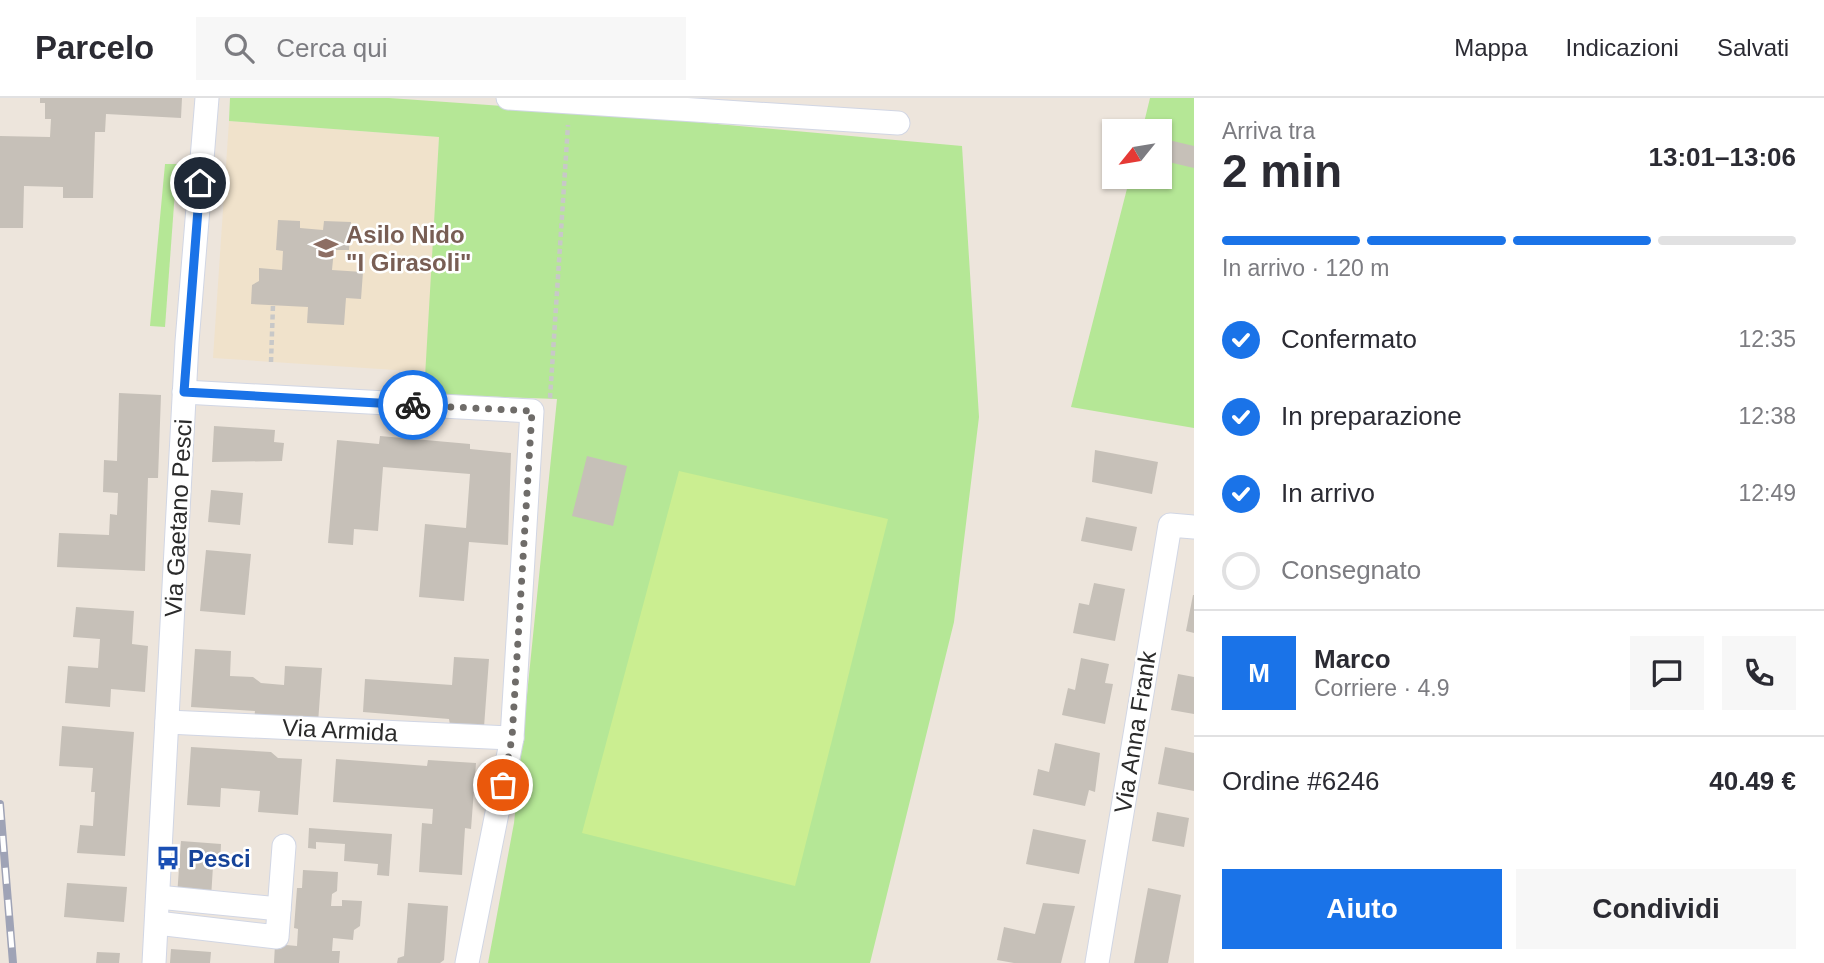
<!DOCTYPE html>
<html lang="it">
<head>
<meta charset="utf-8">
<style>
  :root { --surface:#fff; --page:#f7f7f7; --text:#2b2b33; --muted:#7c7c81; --line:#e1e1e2; --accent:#1a73e8 }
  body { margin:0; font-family:Helvetica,sans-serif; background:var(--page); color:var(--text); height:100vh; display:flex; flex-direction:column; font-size:26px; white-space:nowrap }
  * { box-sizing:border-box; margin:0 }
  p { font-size:23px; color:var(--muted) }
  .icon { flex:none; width:38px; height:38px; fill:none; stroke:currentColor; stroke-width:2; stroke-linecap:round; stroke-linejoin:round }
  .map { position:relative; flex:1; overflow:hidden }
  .side { display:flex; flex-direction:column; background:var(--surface); width:630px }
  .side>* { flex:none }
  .needle { width:46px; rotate:240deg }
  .controls { position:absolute; left:1102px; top:21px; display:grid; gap:14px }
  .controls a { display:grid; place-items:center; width:70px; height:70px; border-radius:0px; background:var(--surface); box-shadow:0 2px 5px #0004; font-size:35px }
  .pin { position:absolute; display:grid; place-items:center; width:60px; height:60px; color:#fff; margin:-30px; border:4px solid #fff; border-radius:50%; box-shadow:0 2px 7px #0007 }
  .courier { position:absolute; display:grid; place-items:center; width:70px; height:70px; margin:-35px; border:5px solid #1a73e8; border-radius:50%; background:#fff; color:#222; box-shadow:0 2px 9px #0007 }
  .head em { font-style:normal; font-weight:700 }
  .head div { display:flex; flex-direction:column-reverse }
  .head { display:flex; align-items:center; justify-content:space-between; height:119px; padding:0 28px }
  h1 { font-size:46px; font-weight:700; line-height:52px }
  .bar { display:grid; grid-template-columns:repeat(4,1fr); gap:10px 7px; align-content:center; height:84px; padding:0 28px }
  .bar i { height:9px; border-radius:5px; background:var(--line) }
  .bar .selected { background:var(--accent) }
  .bar p { grid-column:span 4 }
  .line { display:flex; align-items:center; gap:18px; padding:0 28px; border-top:2px solid var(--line) }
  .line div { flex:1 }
  .round { display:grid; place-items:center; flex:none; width:74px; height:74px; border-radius:0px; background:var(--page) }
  ol { padding:0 28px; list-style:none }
  li { display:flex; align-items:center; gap:21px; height:77px }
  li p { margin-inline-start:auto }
  li .icon { padding:7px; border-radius:50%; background:var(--accent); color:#fff; stroke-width:4 }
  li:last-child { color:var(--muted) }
  li i { width:38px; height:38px; border:4px solid var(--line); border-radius:50% }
  .action { display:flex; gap:14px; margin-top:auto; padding:14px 28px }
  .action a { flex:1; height:80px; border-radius:0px; background:var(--accent); color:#fff; font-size:28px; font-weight:700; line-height:80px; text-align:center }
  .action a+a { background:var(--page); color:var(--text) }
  header { display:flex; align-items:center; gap:42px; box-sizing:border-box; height:98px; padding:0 35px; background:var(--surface); border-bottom:2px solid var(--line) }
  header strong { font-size:33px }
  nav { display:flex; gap:38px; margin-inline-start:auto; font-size:24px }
  .search { width:490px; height:63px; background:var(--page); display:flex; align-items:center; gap:18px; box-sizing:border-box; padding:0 24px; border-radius:0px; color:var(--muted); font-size:26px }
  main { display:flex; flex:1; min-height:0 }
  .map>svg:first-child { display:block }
</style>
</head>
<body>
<header>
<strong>Parcelo</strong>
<div class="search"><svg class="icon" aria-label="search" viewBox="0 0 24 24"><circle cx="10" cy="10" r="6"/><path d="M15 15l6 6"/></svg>Cerca qui</div>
<nav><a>Mappa</a><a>Indicazioni</a><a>Salvati</a></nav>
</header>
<main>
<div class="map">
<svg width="1194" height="865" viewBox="0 0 1194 865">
  <rect width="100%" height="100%" fill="#ede5dc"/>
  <polygon fill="#f0e2cb" points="229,23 439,39 426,274 213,260"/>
  <g fill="#b5e796">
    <polygon points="230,0 389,0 573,13 962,48 979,319 954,524 870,865 488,865 514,725 557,301 424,296 439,39 229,23"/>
    <polygon points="1150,0 1194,0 1194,330 1071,309 1130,79 1160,79 1160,33 1142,33"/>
    <polygon points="165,66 177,66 165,229 150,228"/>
  </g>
  <polygon fill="#cbee91" points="679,373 888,421 795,788 582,735"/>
  <g fill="#c6c0b8">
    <polygon points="40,0 182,0 181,20 106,16 105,34 95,34 93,100 63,100 63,89 24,88 23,130 0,130 0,38 50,39 51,21 45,21 45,5 40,5"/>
    <polygon points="1160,40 1194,48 1194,70 1160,62"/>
    <polygon points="278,122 300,123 300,130 323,132 324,123 351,124 349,152 334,152 332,172 363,174 361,201 346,200 344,227 307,225 308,209 251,206 252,187 259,183 259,170 282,172 283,153 276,152"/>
    <polygon points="119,295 161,297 158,380 148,380 145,473 57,469 59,435 109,437 110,416 117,417 118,395 103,394 104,362 117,363"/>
    <polygon points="214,328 275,332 274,344 284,345 282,363 212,364"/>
    <polygon points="380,338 470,346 470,351 511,355 508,447 469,444 464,503 419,499 425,426 466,430 470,376 383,369 378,433 354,431 353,447 328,445 337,342 379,346"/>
    <polygon points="1095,352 1158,364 1152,396 1092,384"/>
    <polygon points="587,358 627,368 613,428 572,418"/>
    <polygon points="211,392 243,395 240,427 208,424"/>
    <polygon points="1086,419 1137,429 1132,453 1081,443"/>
    <polygon points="206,452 251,456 245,517 200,513"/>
    <polygon points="1094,485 1125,491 1115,543 1073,535 1079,505 1089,507"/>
    <polygon points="1193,497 1194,497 1194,535 1186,533"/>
    <polygon points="76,509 134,513 132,546 148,548 145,594 111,591 110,609 65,605 68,568 98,570 100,541 73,539"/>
    <polygon points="195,551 231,553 230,578 253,579 261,585 284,587 285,568 322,570 318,625 254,621 255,613 191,609"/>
    <polygon points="454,559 489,561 484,629 450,627 449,621 363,614 365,581 452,587"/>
    <polygon points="1081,560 1109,566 1105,585 1113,586 1105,626 1062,617 1068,590 1075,592"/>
    <polygon points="1178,576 1194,579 1194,616 1171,612"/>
    <polygon points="62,628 134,634 125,758 77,755 80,727 93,728 95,694 91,694 93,670 59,668"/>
    <polygon points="1055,645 1100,655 1095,694 1089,692 1085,708 1033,697 1038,671 1049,674"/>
    <polygon points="191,649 271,654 278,660 302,661 298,717 258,714 260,693 221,690 220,709 187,707"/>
    <polygon points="1165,649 1194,655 1194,693 1158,686"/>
    <polygon points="336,661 427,668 428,662 476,665 471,731 465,730 462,777 419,774 422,725 432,726 433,711 333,704"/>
    <polygon points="1157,714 1189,720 1184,749 1152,743"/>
    <polygon points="309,730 392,736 389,778 377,777 378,766 344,763 345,746 316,744 316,751 308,750"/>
    <polygon points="1033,731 1086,742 1079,776 1026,766"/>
    <polygon points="181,743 221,746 220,769 213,768 211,800 177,798"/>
    <polygon points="303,772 338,774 337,793 332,796 331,808 342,808 342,802 362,803 360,828 354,832 353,842 333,840 332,853 340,853 339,865 274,865 275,846 297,848 298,831 294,830 297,790 302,790"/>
    <polygon points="67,785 127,789 124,824 64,819"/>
    <polygon points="1148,790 1181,797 1168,865 1134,865"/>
    <polygon points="408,805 448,808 444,862 440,865 397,865 398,860 404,858"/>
    <polygon points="1043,805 1075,808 1061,865 1014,865 997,862 1004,829 1035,836"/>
    <polygon points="171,851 211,854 210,865 170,865"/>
    <polygon points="97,854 120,855 119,865 96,865"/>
  </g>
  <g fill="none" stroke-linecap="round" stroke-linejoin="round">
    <g stroke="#d1d6e4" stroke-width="25">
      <g id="minor">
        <polyline points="508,0 898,25"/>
        <polyline points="184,294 532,313 512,640 467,865"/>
        <polyline points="167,624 512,640"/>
        <polyline points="158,799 279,811"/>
        <polyline points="157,825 277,839 284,748"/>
        <polyline points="154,865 187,244 207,0"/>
        <polyline points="1097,865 1170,427 1194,429"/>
      </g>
    </g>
    <g stroke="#c8c8c8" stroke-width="4.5" stroke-dasharray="5 3.5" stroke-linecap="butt">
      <polyline points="271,264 273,207"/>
      <polyline points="550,300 568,27"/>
    </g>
    <use href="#minor" stroke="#fff" stroke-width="23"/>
    <g stroke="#9fa3b6" stroke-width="8">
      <polyline id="rail" points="0,706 13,865"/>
    </g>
    <use href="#rail" stroke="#fff" stroke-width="5" stroke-dasharray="16" stroke-linecap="butt"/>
  </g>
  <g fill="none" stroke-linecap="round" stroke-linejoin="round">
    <polyline stroke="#6f6c69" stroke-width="7" stroke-dasharray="0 12.6" points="413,307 532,313 512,640 503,687"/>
    <polyline stroke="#1a73e8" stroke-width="9" points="200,85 184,294 413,307"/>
  </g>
  <defs>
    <g id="school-bare" transform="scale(1.89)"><path d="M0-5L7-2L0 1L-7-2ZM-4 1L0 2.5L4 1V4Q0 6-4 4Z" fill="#8d6e63" stroke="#fff" stroke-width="2.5" paint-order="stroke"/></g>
    <g id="bus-bare" transform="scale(1.89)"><path d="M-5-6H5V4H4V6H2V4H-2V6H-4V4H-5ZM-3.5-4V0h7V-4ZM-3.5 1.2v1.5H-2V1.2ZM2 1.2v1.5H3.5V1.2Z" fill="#1a4fb4" stroke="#fff" stroke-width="2.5" paint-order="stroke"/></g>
  </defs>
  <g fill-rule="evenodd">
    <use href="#school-bare" x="326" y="150"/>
    <use href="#bus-bare" x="168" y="760"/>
  </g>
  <g text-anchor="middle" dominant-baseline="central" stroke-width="5" stroke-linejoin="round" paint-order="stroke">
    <g font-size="24" font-weight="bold" fill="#785e54" stroke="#fff" text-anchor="start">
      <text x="346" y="136">Asilo Nido<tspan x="346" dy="28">"I Girasoli"</tspan></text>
    </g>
    <g font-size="24" fill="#2b2b2b" stroke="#fff">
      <text transform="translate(178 420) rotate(-87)">Via Gaetano Pesci</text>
      <text transform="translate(340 632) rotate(3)">Via Armida</text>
      <text transform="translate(1135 634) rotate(-81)">Via Anna Frank</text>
    </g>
    <g font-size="24" font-weight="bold" fill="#164399" stroke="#fff" text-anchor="start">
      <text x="188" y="760">Pesci</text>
    </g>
  </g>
</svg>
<div class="controls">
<a><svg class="needle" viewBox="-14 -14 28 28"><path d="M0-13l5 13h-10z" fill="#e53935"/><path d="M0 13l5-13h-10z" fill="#7c7c81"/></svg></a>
</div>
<div class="pin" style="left:503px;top:687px;background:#ea580c"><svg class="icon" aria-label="bag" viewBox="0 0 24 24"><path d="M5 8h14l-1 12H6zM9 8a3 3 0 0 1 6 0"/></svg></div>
<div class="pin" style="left:200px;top:85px;background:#1f2937"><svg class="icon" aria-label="home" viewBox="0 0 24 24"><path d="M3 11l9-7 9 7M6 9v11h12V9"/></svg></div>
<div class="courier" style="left:413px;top:307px"><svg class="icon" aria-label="bike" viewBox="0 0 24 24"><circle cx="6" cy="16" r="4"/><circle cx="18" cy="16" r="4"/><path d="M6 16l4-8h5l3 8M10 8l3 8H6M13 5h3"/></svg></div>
</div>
<section class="side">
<div class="head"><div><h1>2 min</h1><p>Arriva tra</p></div><em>13:01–13:06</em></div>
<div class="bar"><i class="selected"></i><i class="selected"></i><i class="selected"></i><i></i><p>In arrivo · 120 m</p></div>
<ol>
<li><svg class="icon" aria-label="check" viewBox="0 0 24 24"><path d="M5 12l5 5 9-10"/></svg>Confermato<p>12:35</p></li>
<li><svg class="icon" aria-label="check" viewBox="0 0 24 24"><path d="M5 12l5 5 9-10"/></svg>In preparazione<p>12:38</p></li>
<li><svg class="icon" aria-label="check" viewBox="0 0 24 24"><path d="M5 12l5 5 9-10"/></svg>In arrivo<p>12:49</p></li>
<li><i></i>Consegnato</li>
</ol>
<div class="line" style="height:126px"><b class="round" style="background:var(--accent);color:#fff">M</b><div><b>Marco</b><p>Corriere · 4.9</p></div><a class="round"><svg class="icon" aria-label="chat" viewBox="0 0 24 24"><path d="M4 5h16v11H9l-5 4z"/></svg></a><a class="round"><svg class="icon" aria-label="phone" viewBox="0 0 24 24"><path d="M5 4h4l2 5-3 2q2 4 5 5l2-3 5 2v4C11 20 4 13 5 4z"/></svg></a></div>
<div class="line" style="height:91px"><div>Ordine #6246</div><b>40.49 €</b></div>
<div class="action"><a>Aiuto</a><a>Condividi</a></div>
</section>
</main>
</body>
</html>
